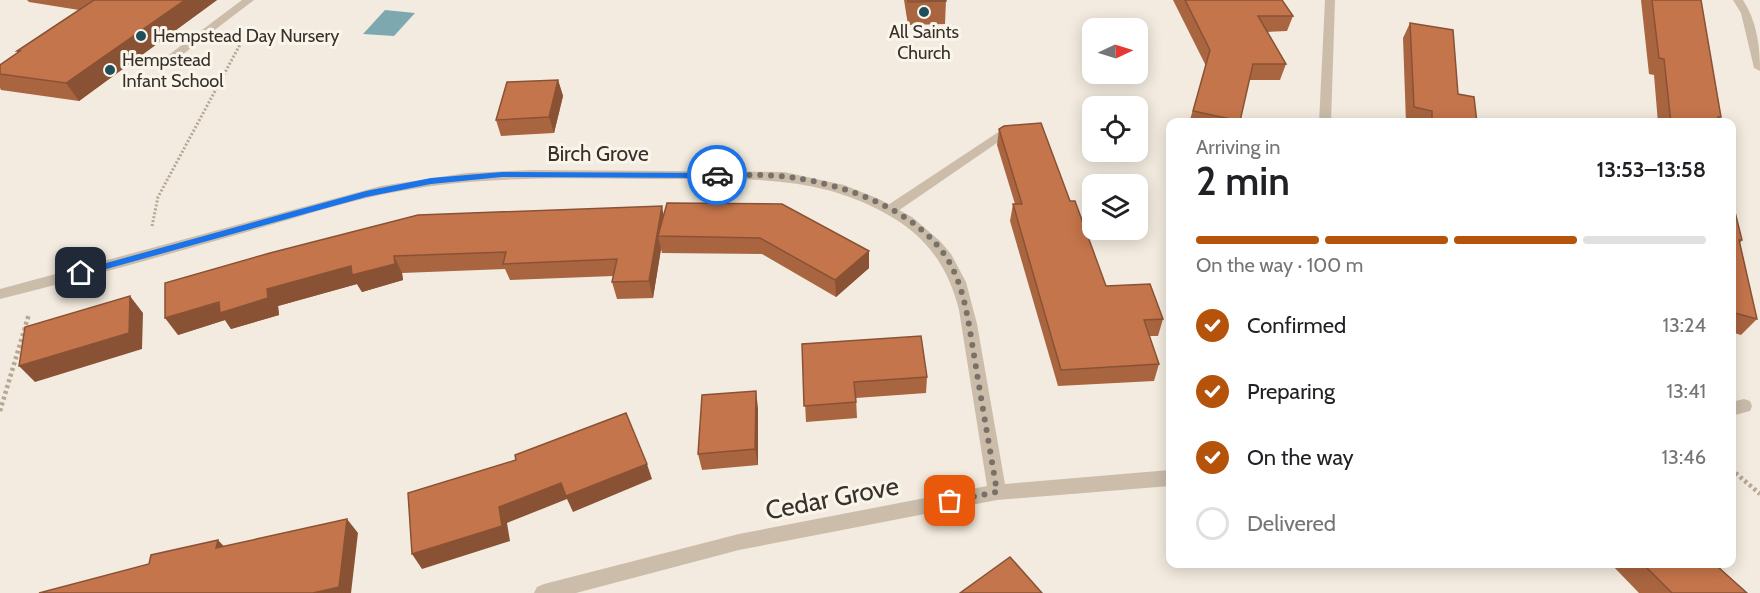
<!DOCTYPE html>
<html lang="en">
<head>
<meta charset="utf-8">
<style>
  :root { --surface:#fff; --page:#f6f6f6; --text:#202124; --muted:#757577; --line:#e0e0e0; --accent:#b45309 }
  body { margin:0; font-family:Cabin,sans-serif; background:var(--page); color:var(--text); height:100vh; display:flex; flex-direction:column; font-size:22px; white-space:nowrap }
  * { box-sizing:border-box; margin:0 }
  p { font-size:20px; color:var(--muted) }
  .icon { flex:none; width:33px; height:33px; fill:none; stroke:currentColor; stroke-width:2; stroke-linecap:round; stroke-linejoin:round }
  .map { position:relative; flex:1; overflow:hidden }
  .details { position:absolute; left:1166px; top:118px; width:570px; height:450px; display:flex; flex-direction:column; background:var(--surface); border-radius:12px; box-shadow:0 3px 15px #0003 }
  .details>* { flex:none }
  .needle { width:39px; rotate:86deg }
  .tools { position:absolute; left:1082px; top:18px; display:grid; gap:12px }
  .tools a { display:grid; place-items:center; width:66px; height:66px; border-radius:12px; background:var(--surface); box-shadow:0 3px 15px #0003; font-size:30px }
  .pin { position:absolute; display:grid; place-items:center; width:51px; height:51px; color:#fff; margin:-26px; border-radius:12px; box-shadow:0 3px 9px #0006 }
  .courier { position:absolute; display:grid; place-items:center; width:60px; height:60px; margin:-30px; border:4px solid #1a73e8; border-radius:50%; background:#fff; color:#222; box-shadow:0 2px 8px #0007 }
  .summary em { font-style:normal; font-weight:600 }
  .summary div { display:flex; flex-direction:column-reverse }
  .summary { display:flex; align-items:center; justify-content:space-between; height:102px; padding:0 30px }
  h1 { font-size:39px; font-weight:600; line-height:45px }
  .bar { display:grid; grid-template-columns:repeat(4,1fr); gap:9px 6px; align-content:center; height:72px; padding:0 30px }
  .bar i { height:8px; border-radius:4px; background:var(--line) }
  .bar .active { background:var(--accent) }
  .bar p { grid-column:span 4 }
  ol { padding:0 30px; list-style:none }
  li { display:flex; align-items:center; gap:18px; height:66px }
  li p { margin-inline-start:auto }
  li .icon { padding:6px; border-radius:50%; background:var(--accent); color:#fff; stroke-width:4 }
  li:last-child { color:var(--muted) }
  li i { width:33px; height:33px; border:3px solid var(--line); border-radius:50% }
  .map>svg:first-child { display:block }
</style>
</head>
<body>
<div class="map">
<svg width="1760" height="593" viewBox="0 0 1760 593">
  <rect width="100%" height="100%" fill="#f3ebdf"/>
  <polygon fill="#7ea8b0" points="385,10 415,13 394,36 363,34"/>
  <g fill="none" stroke-linecap="round" stroke-linejoin="round">
    <polyline stroke="#b7a794" stroke-width="3" stroke-dasharray="2 2" stroke-linecap="butt" points="152,226 158,197 243,39"/>
    <g stroke="#b7a794" stroke-width="4.5" stroke-dasharray="3 3" stroke-linecap="butt">
      <polyline points="0,411 29,314"/>
      <polyline points="1731,469 1760,494"/>
    </g>
    <g fill="#cbbdaa" fill-rule="evenodd">
      <polygon points="242,0 254,0 174,61 166,61 166,57"/>
      <polygon points="1006,127 1012,131 1010,134 895,213 885,213 883,210 885,207"/>
    </g>
    <g fill="#cbbdaa" fill-rule="evenodd">
      <polygon points="1325,0 1335,0 1331,123 1319,123"/>
      <path d="M1733 0H1743C1757 22 1760 46 1760 71L1754 68 1741 13Z"/>
      <path d="M533 170 784 172 844 185 879 199 912 217 940 241 951 254 966 282 977 324 1005 484 1170 470V486L997 500 739 550 576 593H534L537 587 544 584 739 534 987 486 959 310C949 270 930 241 895 219 818 170 731 180 644 179 562 178 481 176 401 191 349 200 300 217 250 231 167 255 84 278 0 299V289L381 186 466 173Z"/>
      <polygon points="1744,399 1750,401 1752,406 1750,411 1731,416 1731,402"/>
    </g>
  </g>
  <g fill="#a96540">
    <polygon points="27,0 217,0 79,101 1,90 0,88 0,65 18,53 17,51 79,10 29,2"/>
    <polygon points="904,0 946,0 945,24 908,25"/>
    <polygon points="1173,0 1282,0 1293,16 1287,31 1267,32 1286,64 1280,80 1249,80 1240,123 1189,123 1206,66"/>
    <polygon points="1641,0 1701,0 1721,117 1718,121 1719,123 1658,123 1654,75 1649,74"/>
    <polygon points="1410,23 1458,94 1477,123 1406,123 1403,38"/>
    <polygon points="558,80 563,96 554,133 501,136 496,120"/>
    <polygon points="999,129 1070,201 1106,286 1163,319 1158,336 1149,336 1159,364 1154,381 1058,386 1010,221 1013,204 1015,204 997,145"/>
    <polygon points="1731,196 1742,240 1740,243 1757,319 1741,335 1731,332"/>
    <polygon points="664,215 869,251 869,268 836,297 762,254 662,253 661,249 653,298 617,299 612,282 613,276 510,280 505,269 402,273 403,280 362,292 357,284 278,306 279,315 231,329 225,320 178,335 165,283"/>
    <polygon points="802,344 927,377 926,393 856,398 857,418 806,422"/>
    <polygon points="758,408 758,465 702,470 698,454"/>
    <polygon points="1611,564 1718,564 1720,568 1747,593 1639,593"/>
  </g>
  <g fill="#8a5234">
    <polygon points="185,0 217,0 79,101 66,83"/>
    <polygon points="558,80 563,96 554,133 549,117"/>
    <polygon points="662,206 665,222 658,236 661,249 653,298 649,281"/>
    <polygon points="869,251 869,268 836,297 835,280"/>
    <polygon points="394,256 402,273 403,280 362,292 357,284 278,306 279,315 231,329 225,320 178,335 165,318 267,289 351,266"/>
    <polygon points="130,296 143,313 142,349 35,382 19,366"/>
    <polygon points="756,391 758,408 758,465 755,449"/>
    <polygon points="647,464 652,479 573,512 567,499 507,523 510,541 422,569 412,554 499,507 561,483"/>
    <polygon points="347,519 358,533 351,593 313,593"/>
    <polygon points="218,540 232,555 216,548"/>
  </g>
  <g fill="#c5754b" stroke="#8a5234" stroke-width="1.5">
    <polygon points="94,0 185,0 66,83 0,74 0,65 20,51 17,51"/>
    <polygon points="908,0 946,0 946,1 908,2"/>
    <polygon points="1185,0 1282,0 1293,16 1258,16 1286,64 1253,64 1240,121 1193,111 1210,50"/>
    <polygon points="1652,0 1701,0 1721,117 1718,117 1719,123 1671,123 1664,59 1659,58"/>
    <polygon points="1410,23 1453,30 1458,94 1474,97 1477,123 1432,123 1432,111 1414,107"/>
    <polygon points="558,80 549,117 496,120 507,82"/>
    <polygon points="1041,123 1070,201 1075,201 1106,286 1150,284 1163,319 1144,320 1159,364 1061,370 1013,204 1022,204 999,129 1004,126"/>
    <polygon points="1731,196 1742,240 1739,240 1757,319 1731,312"/>
    <polygon points="667,203 782,204 869,251 835,280 760,238 658,236"/>
    <polygon points="662,206 649,281 612,282 617,259 503,264 506,252 394,256 395,264 352,275 351,266 267,289 268,298 220,313 219,302 165,318 165,283 270,253 418,215"/>
    <polygon points="130,296 129,333 19,366 25,327"/>
    <polygon points="921,336 927,377 854,382 856,402 804,406 802,344"/>
    <polygon points="756,391 755,449 698,454 702,395"/>
    <polygon points="626,413 647,464 566,496 561,483 499,507 502,526 412,554 408,493 516,460 515,455"/>
    <polygon points="347,519 339,587 313,593 39,593 149,564 151,555 218,540 216,548"/>
    <polygon points="1010,557 1042,593 960,593"/>
    <polygon points="1643,564 1718,564 1721,567 1719,568 1747,593 1672,593"/>
  </g>
  <polygon fill="#1a73e8" points="502,172 717,173 722,175 717,178 502,177 431,184 366,197 81,276 77,273 81,270 366,191 431,178"/>
  <g fill="none" stroke-linecap="round" stroke-linejoin="round">
    <path stroke="#797169" stroke-width="6" stroke-dasharray="0 10.8" d="M717 175C743 175 770 174 795 178 849 186 918 211 948 260 966 290 969 328 975 361 982 405 990 449 997 492L950 501"/>
  </g>
  <g fill="#1f505a" stroke="#faf5eb" stroke-width="2">
    <circle cx="924" cy="12" r="6"/>
    <circle cx="141" cy="36" r="6"/>
    <circle cx="110" cy="70" r="6"/>
  </g>
  <g text-anchor="middle" dominant-baseline="central" stroke-width="6" stroke-linejoin="round" paint-order="stroke">
    <g font-size="18" fill="#38302a" stroke="#faf5eb" text-anchor="start">
      <text x="924" y="32" text-anchor="middle">All Saints<tspan x="924" dy="21">Church</tspan></text>
      <text x="153" y="36">Hempstead Day Nursery</text>
      <text x="122" y="60">Hempstead<tspan x="122" dy="21">Infant School</tspan></text>
    </g>
    <g font-size="21" fill="#38302a" stroke="#faf5eb">
      <text x="598" y="153">Birch Grove</text>
    </g>
    <g font-size="26" fill="#38302a" stroke="#faf5eb">
      <text transform="translate(832 498) rotate(-11)">Cedar Grove</text>
    </g>
  </g>
</svg>
<div class="tools">
<a><svg class="needle" viewBox="-14 -14 28 28"><path d="M0-13l5 13h-10z" fill="#e53935"/><path d="M0 13l5-13h-10z" fill="#757577"/></svg></a>
<a><svg class="icon" aria-label="locate" viewBox="0 0 24 24"><circle cx="12" cy="12" r="6"/><path d="M12 2v4M12 18v4M2 12h4M18 12h4"/></svg></a>
<a><svg class="icon" aria-label="layers" viewBox="0 0 24 24"><path d="M12 4l9 5-9 5-9-5zM3 14l9 5 9-5"/></svg></a>
</div>
<div class="pin" style="left:950px;top:501px;background:#ea580c"><svg class="icon" aria-label="bag" viewBox="0 0 24 24"><path d="M5 8h14l-1 12H6zM9 8a3 3 0 0 1 6 0"/></svg></div>
<div class="pin" style="left:81px;top:273px;background:#1f2937"><svg class="icon" aria-label="home" viewBox="0 0 24 24"><path d="M3 11l9-7 9 7M6 9v11h12V9"/></svg></div>
<div class="courier" style="left:717px;top:175px"><svg class="icon" aria-label="car" viewBox="0 0 24 24"><path d="M5 17H2v-5l4-1 3-4h7l3 4 3 1v5h-3M9 17h6M6 11h13"/><circle cx="7" cy="17" r="2"/><circle cx="17" cy="17" r="2"/></svg></div>
<section class="details">
<div class="summary"><div><h1>2 min</h1><p>Arriving in</p></div><em>13:53–13:58</em></div>
<div class="bar"><i class="active"></i><i class="active"></i><i class="active"></i><i></i><p>On the way · 100 m</p></div>
<ol>
<li><svg class="icon" aria-label="check" viewBox="0 0 24 24"><path d="M5 12l5 5 9-10"/></svg>Confirmed<p>13:24</p></li>
<li><svg class="icon" aria-label="check" viewBox="0 0 24 24"><path d="M5 12l5 5 9-10"/></svg>Preparing<p>13:41</p></li>
<li><svg class="icon" aria-label="check" viewBox="0 0 24 24"><path d="M5 12l5 5 9-10"/></svg>On the way<p>13:46</p></li>
<li><i></i>Delivered</li>
</ol>
</section>
</div>
</body>
</html>
